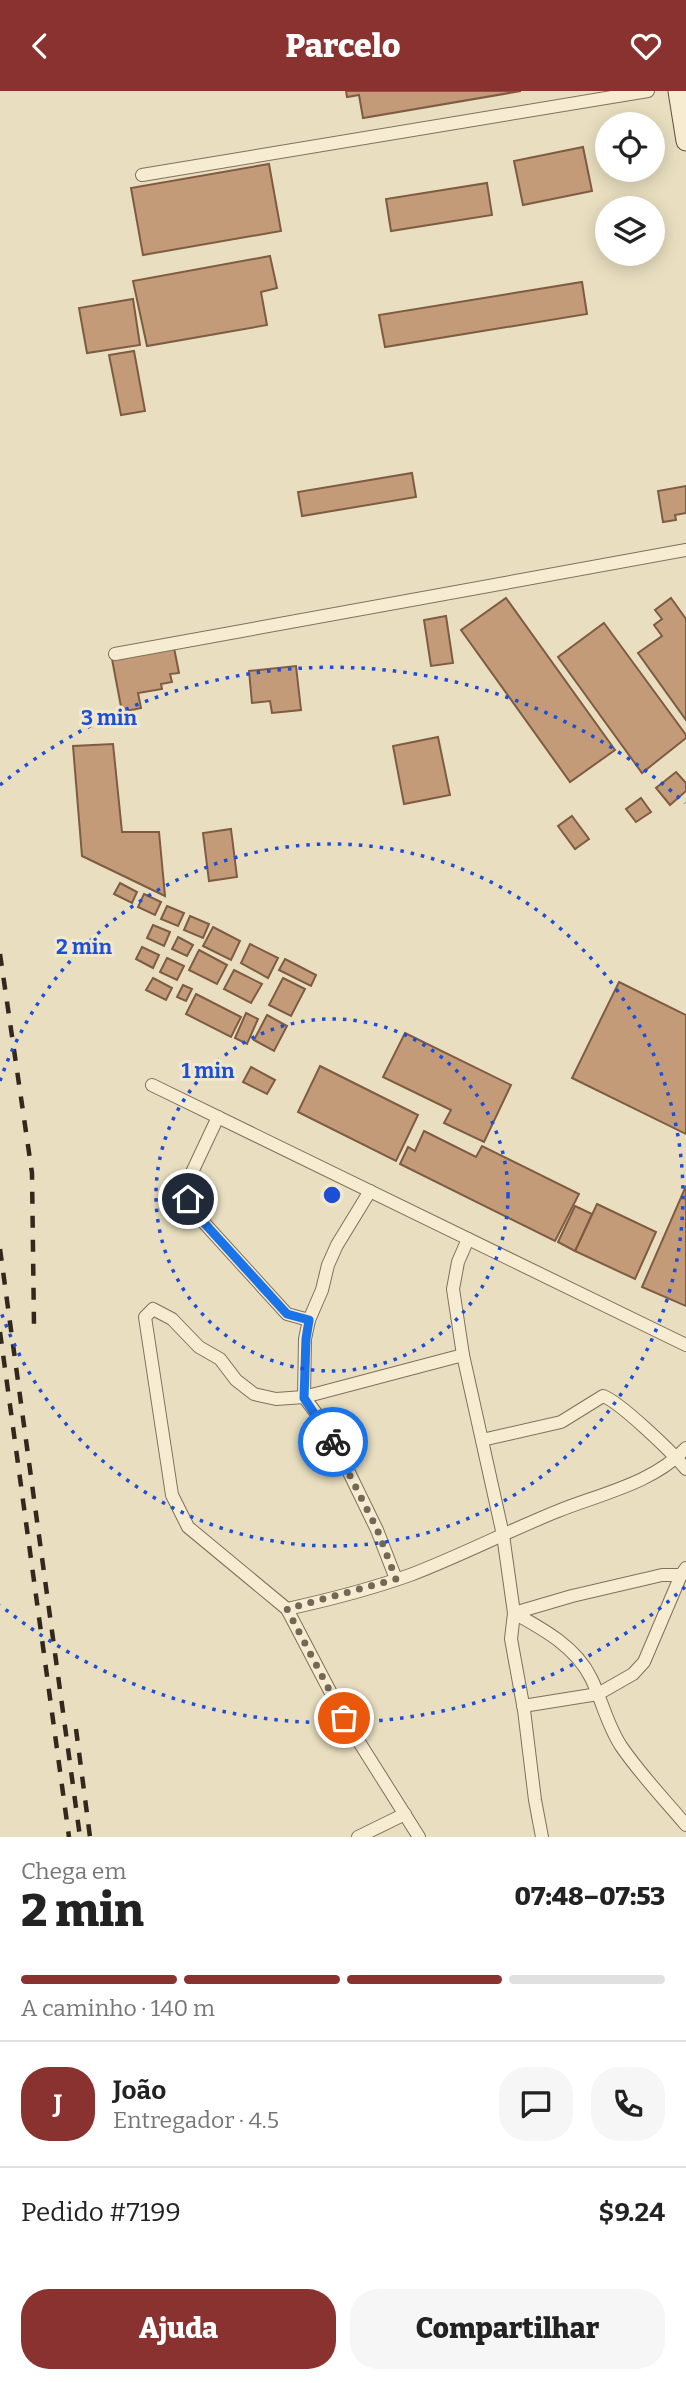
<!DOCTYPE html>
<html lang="pt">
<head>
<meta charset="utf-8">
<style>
  :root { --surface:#fff; --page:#f6f6f6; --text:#222; --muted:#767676; --line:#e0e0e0; --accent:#8a322f }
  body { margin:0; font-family:Bitter,serif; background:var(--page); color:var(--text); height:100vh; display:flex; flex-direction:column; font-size:26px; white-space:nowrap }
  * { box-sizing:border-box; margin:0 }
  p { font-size:23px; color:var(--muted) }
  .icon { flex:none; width:38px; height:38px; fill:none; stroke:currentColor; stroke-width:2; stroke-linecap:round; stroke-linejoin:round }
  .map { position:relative; height:1746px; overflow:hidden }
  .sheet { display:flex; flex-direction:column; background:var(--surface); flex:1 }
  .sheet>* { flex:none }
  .fabs { position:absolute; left:595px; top:21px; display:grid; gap:14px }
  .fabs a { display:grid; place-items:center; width:70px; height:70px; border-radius:50%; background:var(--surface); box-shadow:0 4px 18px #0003; font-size:35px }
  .pin { position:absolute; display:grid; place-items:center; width:60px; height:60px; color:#fff; margin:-30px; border:4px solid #fff; border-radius:50%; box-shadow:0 2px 7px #0007 }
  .courier { position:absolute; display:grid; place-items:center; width:70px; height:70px; margin:-35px; border:5px solid #1a73e8; border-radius:50%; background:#fff; color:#222; box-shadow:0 2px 9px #0007 }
  .headline em { font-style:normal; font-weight:800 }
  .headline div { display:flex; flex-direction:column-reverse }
  .headline { display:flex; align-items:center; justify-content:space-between; height:119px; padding:0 21px }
  h1 { font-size:46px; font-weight:800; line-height:52px }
  .bar { display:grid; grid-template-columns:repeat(4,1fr); gap:10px 7px; align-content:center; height:84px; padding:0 21px }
  .bar i { height:9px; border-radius:5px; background:var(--line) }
  .bar .on { background:var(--accent) }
  .bar p { grid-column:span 4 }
  .line { display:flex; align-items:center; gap:18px; padding:0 21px; border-top:2px solid var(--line) }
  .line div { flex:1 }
  .round { display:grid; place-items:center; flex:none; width:74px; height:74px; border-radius:28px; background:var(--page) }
  .button { display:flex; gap:14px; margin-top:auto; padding:14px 21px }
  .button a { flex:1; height:80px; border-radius:28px; background:var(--accent); color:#fff; font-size:28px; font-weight:800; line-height:80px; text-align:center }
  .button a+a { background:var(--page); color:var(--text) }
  header { display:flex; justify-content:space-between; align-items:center; height:91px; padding:0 21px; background:var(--accent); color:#fff; font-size:32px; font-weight:800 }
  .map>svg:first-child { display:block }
</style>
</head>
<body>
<header><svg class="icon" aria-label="back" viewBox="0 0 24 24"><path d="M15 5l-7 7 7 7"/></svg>Parcelo<svg class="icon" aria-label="heart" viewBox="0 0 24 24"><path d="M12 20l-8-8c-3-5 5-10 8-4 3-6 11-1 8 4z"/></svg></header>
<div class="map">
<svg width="686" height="1746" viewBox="0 0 686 1746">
  <rect width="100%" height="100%" fill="#e9dfc0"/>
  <g fill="#c49b79" stroke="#7e5c42" stroke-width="2">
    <polygon points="346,0 521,0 363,27 359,4 347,6"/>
    <polygon points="583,56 592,100 523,114 514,70"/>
    <polygon points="269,73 281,140 143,164 131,97"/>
    <polygon points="487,92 492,124 391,140 386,108"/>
    <polygon points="270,165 277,197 261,201 267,234 147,255 133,190"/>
    <polygon points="582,191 587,223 385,256 379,224"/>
    <polygon points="133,208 140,254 87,262 79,217"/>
    <polygon points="134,260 145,320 121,324 109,264"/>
    <polygon points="412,382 416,406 302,425 298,401"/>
    <polygon points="686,395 686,422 675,424 676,429 663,431 658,400"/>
    <polygon points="506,507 615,659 570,691 461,539"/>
    <polygon points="671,507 686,528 686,629 638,562 662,545 654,534 662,528 655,519"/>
    <polygon points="446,525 453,572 431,575 424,529"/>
    <polygon points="604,532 686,644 686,647 642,682 558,566"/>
    <polygon points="174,557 179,582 170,583 172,591 161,593 162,598 138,602 141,617 122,621 112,568"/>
    <polygon points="296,575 301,619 272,622 270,610 252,612 249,580"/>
    <polygon points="438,646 450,704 404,713 393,655"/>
    <polygon points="113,653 122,741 159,741 165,805 82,765 73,655"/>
    <polygon points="676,681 686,692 686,700 670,714 656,697"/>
    <polygon points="641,707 651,721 636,731 626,718"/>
    <polygon points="572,725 589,748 575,758 558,735"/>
    <polygon points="231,738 237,786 209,790 203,742"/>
    <polygon points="120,792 137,801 132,812 114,803"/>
    <polygon points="144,803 161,811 155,824 138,816"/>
    <polygon points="167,815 184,822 178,835 161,828"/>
    <polygon points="190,825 209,833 203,847 184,839"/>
    <polygon points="153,834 170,841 164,855 147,847"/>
    <polygon points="213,836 240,850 231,869 203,855"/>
    <polygon points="178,846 193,854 187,865 172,858"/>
    <polygon points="250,853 278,867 268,887 241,872"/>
    <polygon points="142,856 159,864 153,877 136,868"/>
    <polygon points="199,859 227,874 217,893 189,879"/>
    <polygon points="167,867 184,875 177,889 160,881"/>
    <polygon points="285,868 316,884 311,895 279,879"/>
    <polygon points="234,879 262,893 251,912 224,898"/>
    <polygon points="153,887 172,897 166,909 146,899"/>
    <polygon points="283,887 305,898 291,925 269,914"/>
    <polygon points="619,891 686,924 686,1043 572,987"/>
    <polygon points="183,894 192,898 186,910 177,906"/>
    <polygon points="196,903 241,926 231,946 186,923"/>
    <polygon points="246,922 258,928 247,953 235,947"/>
    <polygon points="267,924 287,935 274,960 254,949"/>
    <polygon points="405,942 511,994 484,1051 444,1032 451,1019 383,986"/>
    <polygon points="320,975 418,1024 396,1070 298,1021"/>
    <polygon points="251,976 275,989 267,1003 243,991"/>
    <polygon points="424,1040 476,1066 482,1055 579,1103 555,1150 400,1073 408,1056 415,1060"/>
    <polygon points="686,1095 686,1215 642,1196"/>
    <polygon points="597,1113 656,1141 635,1188 575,1160"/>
    <polygon points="575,1115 592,1123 575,1160 558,1151"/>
  </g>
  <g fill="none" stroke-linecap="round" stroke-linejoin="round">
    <g stroke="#81705a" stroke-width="14">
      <g id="minor">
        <polyline points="142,84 648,0"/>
        <polyline points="115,563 686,459"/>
        <polyline points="152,994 686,1254"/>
        <polyline points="218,1026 186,1094 189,1108 196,1123 287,1223 309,1229"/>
        <polyline points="370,1100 337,1154 328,1174 322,1199 309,1229 305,1248 304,1306 324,1333 343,1369 377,1439 396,1488"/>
        <polyline points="468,1148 458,1171 453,1198 463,1264 503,1444 514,1522 511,1548 524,1619 535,1709 542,1746"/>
        <path d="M482 1349 561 1331 603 1305C620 1311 673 1362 686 1378"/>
        <path d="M287 1518C328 1509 371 1498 410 1484 460 1465 508 1440 558 1420 600 1403 654 1392 686 1357"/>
        <path d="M514 1522C543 1538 576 1556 591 1587 602 1609 607 1634 621 1655 640 1683 664 1708 686 1734"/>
        <polyline points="514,1522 572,1505 662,1484 681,1484"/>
        <polyline points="523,1615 598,1603 633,1583 644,1571 681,1484 686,1477"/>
        <polyline points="358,1746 405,1723"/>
        <polyline points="419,1746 344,1627 287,1518 188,1436 172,1404 145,1226 153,1218 172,1228 199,1256 220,1268 236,1289 254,1303 276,1308 304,1306 463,1264"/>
      </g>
    </g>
    <g stroke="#62513d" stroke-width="21">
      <polyline id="secondary" points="678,0 686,50"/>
    </g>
    <use href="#minor" stroke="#f5ecd2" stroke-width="12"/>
    <use href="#secondary" stroke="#f5ecd2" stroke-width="19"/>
    <g stroke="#32281d" stroke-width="4.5" stroke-dasharray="12 12" stroke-linecap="butt">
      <polyline points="0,863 32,1082 34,1235"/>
      <polyline points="0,1158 80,1746"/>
      <polyline points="0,1241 69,1746"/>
      <polyline points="76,1638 90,1746"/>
    </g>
  </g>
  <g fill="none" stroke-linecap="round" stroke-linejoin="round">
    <polyline stroke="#726856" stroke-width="7" stroke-dasharray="0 12.6" points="333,1351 377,1438 396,1488 287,1518 344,1627"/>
    <polyline stroke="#1a73e8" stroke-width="9" points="188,1108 196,1123 287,1223 309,1229 306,1248 304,1307 333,1351"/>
  </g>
  <g fill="none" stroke="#1d4ed8" stroke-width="3.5" stroke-dasharray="3.5 7">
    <circle cx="332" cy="1104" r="176"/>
    <path d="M0 990A351 351 0 1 1 0 1218"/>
    <path d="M685 1496A527 527 0 0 1 0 1514M0 694A527 527 0 0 1 685 712"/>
  </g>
  <circle cx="332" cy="1104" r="10" fill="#1d4ed8" stroke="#f1e9cf" stroke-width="3.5"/>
  <g font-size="21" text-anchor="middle" font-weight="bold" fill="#1d4ed8" stroke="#f1e9cf" stroke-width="6" stroke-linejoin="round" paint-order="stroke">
    <text x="109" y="634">3 min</text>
    <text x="84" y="863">2 min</text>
    <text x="208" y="987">1 min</text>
  </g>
</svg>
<div class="fabs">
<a><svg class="icon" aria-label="locate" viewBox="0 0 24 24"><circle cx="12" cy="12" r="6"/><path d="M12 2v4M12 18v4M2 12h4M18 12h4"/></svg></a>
<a><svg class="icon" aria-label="layers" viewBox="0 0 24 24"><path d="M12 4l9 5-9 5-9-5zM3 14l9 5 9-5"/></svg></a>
</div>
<div class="pin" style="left:344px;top:1627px;background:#ea580c"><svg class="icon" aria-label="bag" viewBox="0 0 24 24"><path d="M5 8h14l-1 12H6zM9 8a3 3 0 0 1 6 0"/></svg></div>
<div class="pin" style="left:188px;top:1108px;background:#1f2937"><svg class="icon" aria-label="home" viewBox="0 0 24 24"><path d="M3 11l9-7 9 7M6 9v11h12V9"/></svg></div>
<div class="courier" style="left:333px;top:1351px"><svg class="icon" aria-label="bike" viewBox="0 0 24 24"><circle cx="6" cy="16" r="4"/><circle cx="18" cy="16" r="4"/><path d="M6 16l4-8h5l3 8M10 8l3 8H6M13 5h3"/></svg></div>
</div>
<section class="sheet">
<div class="headline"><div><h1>2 min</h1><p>Chega em</p></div><em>07:48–07:53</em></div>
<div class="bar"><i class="on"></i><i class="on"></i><i class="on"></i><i></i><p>A caminho · 140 m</p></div>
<div class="line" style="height:126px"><b class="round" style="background:var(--accent);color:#fff">J</b><div><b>João</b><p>Entregador · 4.5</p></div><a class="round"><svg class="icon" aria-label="chat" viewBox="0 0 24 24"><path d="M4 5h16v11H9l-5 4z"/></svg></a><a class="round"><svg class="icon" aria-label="phone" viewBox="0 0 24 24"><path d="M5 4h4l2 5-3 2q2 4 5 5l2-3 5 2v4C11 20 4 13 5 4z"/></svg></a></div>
<div class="line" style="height:91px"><div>Pedido #7199</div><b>$9.24</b></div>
<div class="button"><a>Ajuda</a><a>Compartilhar</a></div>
</section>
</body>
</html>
